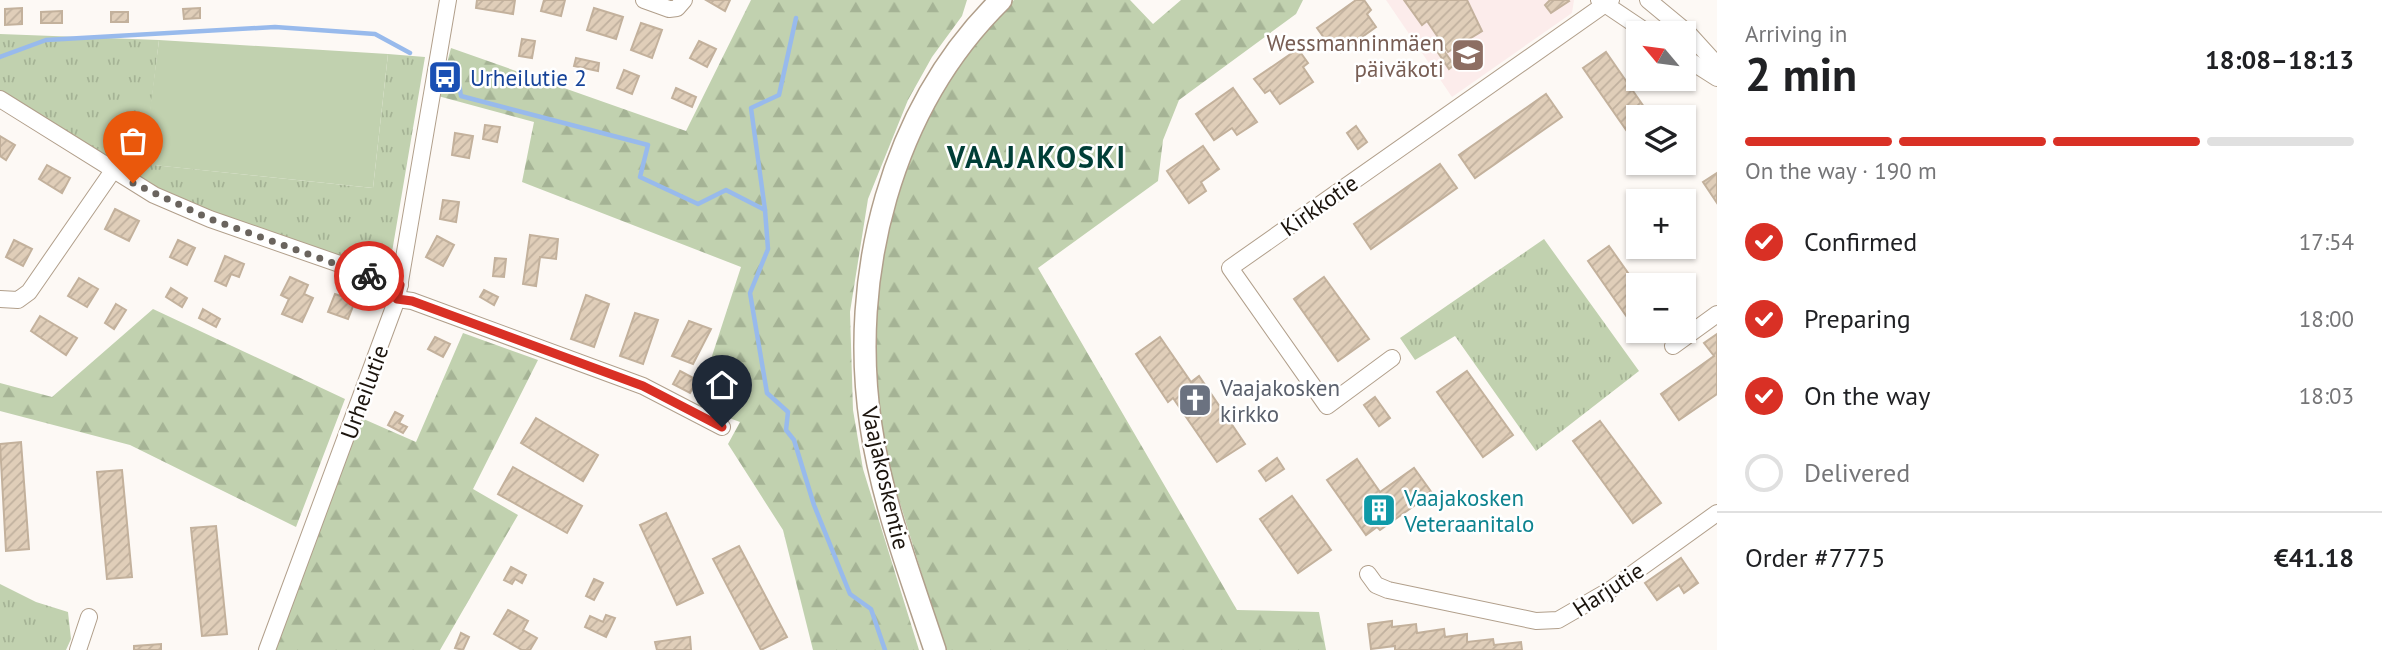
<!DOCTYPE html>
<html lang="en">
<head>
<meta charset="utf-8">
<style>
  :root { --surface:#fff; --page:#f2f2f2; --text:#202124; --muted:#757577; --line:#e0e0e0; --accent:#d93025 }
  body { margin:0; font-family:"PT Sans",sans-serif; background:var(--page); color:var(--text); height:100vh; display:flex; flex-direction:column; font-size:26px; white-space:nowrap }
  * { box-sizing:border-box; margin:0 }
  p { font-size:23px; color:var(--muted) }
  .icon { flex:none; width:38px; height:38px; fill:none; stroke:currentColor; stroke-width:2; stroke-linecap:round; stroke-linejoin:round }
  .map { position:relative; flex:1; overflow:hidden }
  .sheet { display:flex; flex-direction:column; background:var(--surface); width:665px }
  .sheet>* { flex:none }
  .needle { width:46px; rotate:299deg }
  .buttons { position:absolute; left:1626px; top:21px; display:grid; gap:14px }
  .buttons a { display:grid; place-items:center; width:70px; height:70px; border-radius:0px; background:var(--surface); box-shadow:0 2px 5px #0004; font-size:35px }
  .pin { position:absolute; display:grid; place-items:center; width:60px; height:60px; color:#fff; margin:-72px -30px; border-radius:50% 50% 50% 0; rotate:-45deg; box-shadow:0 0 7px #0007 }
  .pin .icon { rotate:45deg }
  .courier { position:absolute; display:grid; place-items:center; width:70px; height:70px; margin:-35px; border:5px solid #d93025; border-radius:50%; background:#fff; color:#222; box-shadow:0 2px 9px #0007 }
  .overview em { font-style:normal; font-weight:600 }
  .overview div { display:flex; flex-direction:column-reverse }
  .overview { display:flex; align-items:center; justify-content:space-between; height:119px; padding:0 28px }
  h1 { font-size:46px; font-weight:600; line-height:52px }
  .bar { display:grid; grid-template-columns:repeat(4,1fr); gap:10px 7px; align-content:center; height:84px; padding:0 28px }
  .bar i { height:9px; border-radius:5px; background:var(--line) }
  .bar .active { background:var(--accent) }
  .bar p { grid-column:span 4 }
  .line { display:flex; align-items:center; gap:18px; padding:0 28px; border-top:2px solid var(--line) }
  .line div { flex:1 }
  ol { padding:0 28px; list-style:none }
  li { display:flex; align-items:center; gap:21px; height:77px }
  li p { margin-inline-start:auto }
  li .icon { padding:7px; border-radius:50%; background:var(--accent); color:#fff; stroke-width:4 }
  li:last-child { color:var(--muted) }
  li i { width:38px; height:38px; border:4px solid var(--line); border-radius:50% }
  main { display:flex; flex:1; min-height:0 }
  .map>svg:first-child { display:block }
</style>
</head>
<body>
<main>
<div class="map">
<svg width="1717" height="650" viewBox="0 0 1717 650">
  <defs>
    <pattern id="grass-tufts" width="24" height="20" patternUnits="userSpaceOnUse" patternTransform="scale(1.75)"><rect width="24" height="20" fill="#c1d1af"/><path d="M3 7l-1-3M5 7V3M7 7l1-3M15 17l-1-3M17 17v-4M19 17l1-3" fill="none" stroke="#a5b395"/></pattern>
    <pattern id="forest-firs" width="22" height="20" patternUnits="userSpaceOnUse" patternTransform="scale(1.75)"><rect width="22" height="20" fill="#c1d1af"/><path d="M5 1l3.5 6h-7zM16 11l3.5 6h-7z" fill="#a5b395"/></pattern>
    <pattern id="building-hatch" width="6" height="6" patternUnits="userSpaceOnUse" patternTransform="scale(1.75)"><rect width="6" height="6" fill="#e0ceb9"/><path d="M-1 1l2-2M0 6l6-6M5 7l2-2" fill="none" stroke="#c0b09e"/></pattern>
  </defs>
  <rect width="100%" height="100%" fill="#fdf9f5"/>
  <polygon fill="#fceceb" points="1386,0 1574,0 1572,13 1452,97"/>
  <g fill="url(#grass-tufts)">
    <polygon points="0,34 159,40 144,164 373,188 388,54 425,57 391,258 379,270 209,211 158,190 0,92"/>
    <polygon points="1544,239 1639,371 1536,451 1455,336 1415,360 1400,338"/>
    <polygon points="0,584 36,602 68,612 71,639 66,650 0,650"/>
  </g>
  <g fill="url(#forest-firs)">
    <polygon points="751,0 967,0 962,16 932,57 908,100 868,199 850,312 853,410 863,469 919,650 813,650 783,530 728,444 740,422 699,407 697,402 741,267 522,182 534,122 438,96 451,48 686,131"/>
    <polygon points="1014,0 1130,0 1153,24 1181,0 1303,0 1296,14 1179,100 1163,140 1158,181 1038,268 1237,610 1319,612 1326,650 945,650 877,428 872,313 891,210 929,109 984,29"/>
    <polygon points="153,309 345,399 296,527 130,445 0,411 0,383 52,397"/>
    <polygon points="463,333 538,360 473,489 518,515 440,650 271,650 359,417 416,442"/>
  </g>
  <polygon fill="#c1d1af" points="159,40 388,54 373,188 143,164"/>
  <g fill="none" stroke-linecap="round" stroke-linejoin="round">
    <g stroke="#98baec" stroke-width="4.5">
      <polyline points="0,57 46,40 275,27 375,34 410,53"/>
      <polyline points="457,72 461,96 648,145 640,177 698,204 726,190 765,210 768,249 750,293 767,393 788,412 786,430 794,440 814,505 850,594 871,609 885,650"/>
      <polyline points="765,210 751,108 779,95 796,18"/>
    </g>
  </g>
  <g fill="url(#building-hatch)" stroke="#c3b19c" stroke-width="2">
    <polygon points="477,0 515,0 513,14 476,8"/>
    <polygon points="544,0 565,0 561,16 541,11"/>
    <polygon points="706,0 730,0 725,11"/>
    <polygon points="1356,0 1364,0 1371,10 1367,14 1376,27 1341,52 1332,39 1327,42 1317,28"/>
    <polygon points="1404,0 1467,0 1482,31 1448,52 1427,21 1422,25"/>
    <polygon points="1550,0 1568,0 1569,1 1551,13 1545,5"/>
    <polygon points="22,8 22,24 5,25 5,9"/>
    <polygon points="200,8 200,18 184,19 183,9"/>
    <polygon points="594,8 623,17 616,39 587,30"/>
    <polygon points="62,11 62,23 41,23 41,12"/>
    <rect x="111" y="12" width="17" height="10"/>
    <polygon points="641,23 662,30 652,58 631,50"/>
    <polygon points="522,39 535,41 532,58 519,56"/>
    <polygon points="699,41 716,49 707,67 690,58"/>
    <polygon points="1442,48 1454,65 1449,69 1437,51"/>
    <polygon points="1298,49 1308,63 1303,67 1313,82 1280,104 1270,90 1265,93 1254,79"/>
    <polygon points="1606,52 1651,117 1638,117 1638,147 1583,68"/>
    <polygon points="576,58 599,63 598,71 574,66"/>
    <polygon points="624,70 639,76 632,94 617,88"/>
    <polygon points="676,88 696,97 692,107 672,98"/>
    <polygon points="1233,88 1257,122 1237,135 1232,128 1214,140 1196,114"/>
    <polygon points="1546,94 1562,117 1475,178 1459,155"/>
    <polygon points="485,125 500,127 497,142 483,139"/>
    <polygon points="1356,126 1367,142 1358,149 1347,133"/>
    <polygon points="455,133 473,136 469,158 452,155"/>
    <polygon points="0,136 15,145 6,160 0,156"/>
    <polygon points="1203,146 1219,169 1201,182 1206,191 1189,203 1167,171"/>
    <polygon points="1440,164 1457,188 1371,249 1354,224"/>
    <polygon points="47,165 70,178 62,193 39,179"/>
    <polygon points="1717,173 1717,203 1703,182"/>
    <polygon points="443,200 459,202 456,222 440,219"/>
    <polygon points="115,209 139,221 129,241 105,229"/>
    <polygon points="530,235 558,239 556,259 540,257 536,286 523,284"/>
    <polygon points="437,236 454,245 443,266 426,257"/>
    <polygon points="14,240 32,249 23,266 6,257"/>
    <polygon points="178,240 195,248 187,265 170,257"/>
    <polygon points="1609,246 1638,287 1638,331 1656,331 1643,340 1588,261"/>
    <polygon points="225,256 244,264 239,277 231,274 226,286 215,281"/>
    <polygon points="495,258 506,259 504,277 493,276"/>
    <polygon points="290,277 308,285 304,294 313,298 302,322 282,314 289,299 281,295"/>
    <polygon points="1324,277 1369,339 1338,361 1294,299"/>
    <polygon points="79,278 98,289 87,307 68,296"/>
    <polygon points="171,288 187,298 182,307 166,297"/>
    <polygon points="484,290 498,297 494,305 480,297"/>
    <polygon points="335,294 355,301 348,319 328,312"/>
    <polygon points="586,295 609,304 594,347 571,339"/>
    <polygon points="116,304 126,310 114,329 105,323"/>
    <polygon points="203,309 220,319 216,327 199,318"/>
    <polygon points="635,313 658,320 643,364 620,356"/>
    <polygon points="40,316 77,338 66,355 31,331"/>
    <polygon points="689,321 711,329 693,364 672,356"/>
    <polygon points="1717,334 1717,394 1679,420 1661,394 1714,356 1704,343"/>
    <polygon points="435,337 450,344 443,357 428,349"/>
    <polygon points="1160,337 1191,382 1199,376 1245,444 1217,462 1173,398 1168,402 1136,354"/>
    <polygon points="680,371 697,380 690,393 673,384"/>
    <polygon points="1467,371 1513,435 1483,457 1437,392"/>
    <polygon points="1375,397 1390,418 1379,426 1364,405"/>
    <polygon points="395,412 403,416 399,423 407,427 403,433 388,425"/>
    <polygon points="536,418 598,455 583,481 521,443"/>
    <polygon points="1600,421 1661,503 1633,523 1573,441"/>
    <polygon points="21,442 29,549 6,551 0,444"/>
    <polygon points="1277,458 1284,469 1266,481 1259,471"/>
    <polygon points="1357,459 1380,492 1414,468 1432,493 1380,530 1377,527 1366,535 1327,480"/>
    <polygon points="513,467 582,506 567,533 498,494"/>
    <polygon points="122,470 132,577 107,579 97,472"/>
    <polygon points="1292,496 1331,550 1298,573 1260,519"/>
    <polygon points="666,513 703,593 677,605 640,525"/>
    <polygon points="216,526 227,634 202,636 191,528"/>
    <polygon points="739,546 787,637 761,650 713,559"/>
    <polygon points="1681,558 1698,583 1684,593 1679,585 1657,600 1645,583"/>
    <polygon points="511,567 526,575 522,583 515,579 512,584 504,580"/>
    <polygon points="594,579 603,583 594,600 586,596"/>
    <polygon points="508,610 528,621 523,630 537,638 530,650 522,650 494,634"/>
    <polygon points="606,615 615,618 606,637 585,627 590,616 603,622"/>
    <polygon points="1392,621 1392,627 1416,624 1417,633 1444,629 1445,637 1467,634 1467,642 1493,639 1494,645 1521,642 1522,650 1395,650 1395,646 1371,649 1368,624"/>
    <polygon points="461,633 469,637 463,650 455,648"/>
    <polygon points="690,637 691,650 657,650 655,642"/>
    <polygon points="161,644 161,650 134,650 134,646"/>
  </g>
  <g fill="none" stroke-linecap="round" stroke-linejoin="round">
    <g stroke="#b19f8b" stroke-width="18">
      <g id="minor">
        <polyline points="644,0 669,9 677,8 684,0"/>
        <polyline points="1599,0 1648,33"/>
        <polyline points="1648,0 1689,34 1717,65"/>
        <polyline points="1684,57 1717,78"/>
        <polyline points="0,99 154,195 210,219 400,285"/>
        <polyline points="0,299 18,300 29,292 112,172"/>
        <polyline points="397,299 412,301 643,386 722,427"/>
        <polyline points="1673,346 1717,314"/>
        <polyline points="1392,358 1327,406 1230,268 1611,0"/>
        <polyline points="1368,574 1376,585 1388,590 1536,621 1558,620 1610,590 1717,513"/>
        <polyline points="78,650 89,617"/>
        <polyline points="267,650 397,299 448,0"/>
      </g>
    </g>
    <g stroke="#b19f8b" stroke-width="24">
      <path id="major" d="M935 650C911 577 882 502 871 426 848 276 891 108 1001 0"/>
    </g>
    <use href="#minor" stroke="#fff" stroke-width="16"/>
    <use href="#major" stroke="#fff" stroke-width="21"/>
  </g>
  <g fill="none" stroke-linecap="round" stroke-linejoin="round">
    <polyline stroke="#6a645e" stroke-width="7" stroke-dasharray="0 12.6" points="133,183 210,219 369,276"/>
    <polyline stroke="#d93025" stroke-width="9" points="369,276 400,285 397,299 412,301 643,386 722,427"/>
  </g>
  <defs>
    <g id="school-square" transform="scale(1.75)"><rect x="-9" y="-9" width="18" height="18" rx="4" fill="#8d6e63" stroke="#fff"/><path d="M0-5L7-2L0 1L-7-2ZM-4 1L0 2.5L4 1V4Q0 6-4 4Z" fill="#fff"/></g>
    <g id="bus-square" transform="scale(1.75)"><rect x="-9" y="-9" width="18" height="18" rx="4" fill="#1a4fb4" stroke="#fff"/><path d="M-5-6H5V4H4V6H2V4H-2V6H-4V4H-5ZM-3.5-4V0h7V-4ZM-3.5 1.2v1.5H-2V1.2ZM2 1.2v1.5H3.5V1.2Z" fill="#fff"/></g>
    <g id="church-square" transform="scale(1.75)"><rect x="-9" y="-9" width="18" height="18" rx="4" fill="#6b7280" stroke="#fff"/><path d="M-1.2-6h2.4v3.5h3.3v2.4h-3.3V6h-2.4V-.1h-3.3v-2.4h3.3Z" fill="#fff"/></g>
    <g id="building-square" transform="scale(1.75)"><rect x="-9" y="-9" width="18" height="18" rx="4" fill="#0f9aa8" stroke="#fff"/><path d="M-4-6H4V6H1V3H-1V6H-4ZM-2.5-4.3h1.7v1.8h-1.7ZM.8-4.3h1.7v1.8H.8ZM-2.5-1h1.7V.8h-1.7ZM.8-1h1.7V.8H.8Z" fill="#fff"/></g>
  </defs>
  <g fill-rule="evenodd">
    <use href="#school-square" x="1468" y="55"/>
    <use href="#bus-square" x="445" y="77"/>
    <use href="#church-square" x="1195" y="400"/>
    <use href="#building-square" x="1379" y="510"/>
  </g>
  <g text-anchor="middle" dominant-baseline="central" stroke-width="5" stroke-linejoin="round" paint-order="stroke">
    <g font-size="23" fill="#785e54" stroke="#fff" text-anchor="end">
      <text x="1444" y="42">Wessmanninmäen<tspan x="1444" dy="26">päiväkoti</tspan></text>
    </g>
    <g font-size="23" fill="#164399" stroke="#fff" text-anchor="start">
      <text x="470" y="77">Urheilutie 2</text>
    </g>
    <g font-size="23" fill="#1b140d" stroke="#fff">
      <text transform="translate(1319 205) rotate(-35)">Kirkkotie</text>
      <text transform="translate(364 392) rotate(-70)">Urheilutie</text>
      <text transform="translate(886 478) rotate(77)">Vaajakoskentie</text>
      <text transform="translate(1608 589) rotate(-33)">Harjutie</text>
    </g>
    <g font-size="23" fill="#5b616d" stroke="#fff" text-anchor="start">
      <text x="1220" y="387">Vaajakosken<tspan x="1220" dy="26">kirkko</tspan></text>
    </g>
    <g font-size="23" fill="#0d838f" stroke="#fff" text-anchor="start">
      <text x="1404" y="497">Vaajakosken<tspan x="1404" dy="26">Veteraanitalo</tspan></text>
    </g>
    <g font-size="30" font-weight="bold" letter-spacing="2" fill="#003e37" stroke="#fff">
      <text x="1037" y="156">VAAJAKOSKI</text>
    </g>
  </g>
</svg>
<div class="buttons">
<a><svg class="needle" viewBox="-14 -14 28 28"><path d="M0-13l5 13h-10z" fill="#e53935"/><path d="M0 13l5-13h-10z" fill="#757577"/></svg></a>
<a><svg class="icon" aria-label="layers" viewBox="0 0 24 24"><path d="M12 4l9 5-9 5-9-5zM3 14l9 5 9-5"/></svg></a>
<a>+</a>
<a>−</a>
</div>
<div class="pin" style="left:133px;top:183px;background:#ea580c"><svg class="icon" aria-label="bag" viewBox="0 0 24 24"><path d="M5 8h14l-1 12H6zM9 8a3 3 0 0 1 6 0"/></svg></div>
<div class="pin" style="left:722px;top:427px;background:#1f2937"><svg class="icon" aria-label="home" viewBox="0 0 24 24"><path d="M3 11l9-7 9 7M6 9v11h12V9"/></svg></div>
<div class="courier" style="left:369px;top:276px"><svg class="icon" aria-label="bike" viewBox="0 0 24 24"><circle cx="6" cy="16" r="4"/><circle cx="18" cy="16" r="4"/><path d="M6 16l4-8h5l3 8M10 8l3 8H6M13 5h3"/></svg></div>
</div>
<section class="sheet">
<div class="overview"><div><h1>2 min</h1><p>Arriving in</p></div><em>18:08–18:13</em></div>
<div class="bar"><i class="active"></i><i class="active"></i><i class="active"></i><i></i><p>On the way · 190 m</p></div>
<ol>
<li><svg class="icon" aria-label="check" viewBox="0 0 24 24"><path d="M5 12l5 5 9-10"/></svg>Confirmed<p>17:54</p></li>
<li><svg class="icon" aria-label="check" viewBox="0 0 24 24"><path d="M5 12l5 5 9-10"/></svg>Preparing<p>18:00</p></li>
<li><svg class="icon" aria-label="check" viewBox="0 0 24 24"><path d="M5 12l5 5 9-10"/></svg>On the way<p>18:03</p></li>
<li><i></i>Delivered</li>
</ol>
<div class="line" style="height:91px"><div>Order #7775</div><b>€41.18</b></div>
</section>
</main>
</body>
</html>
